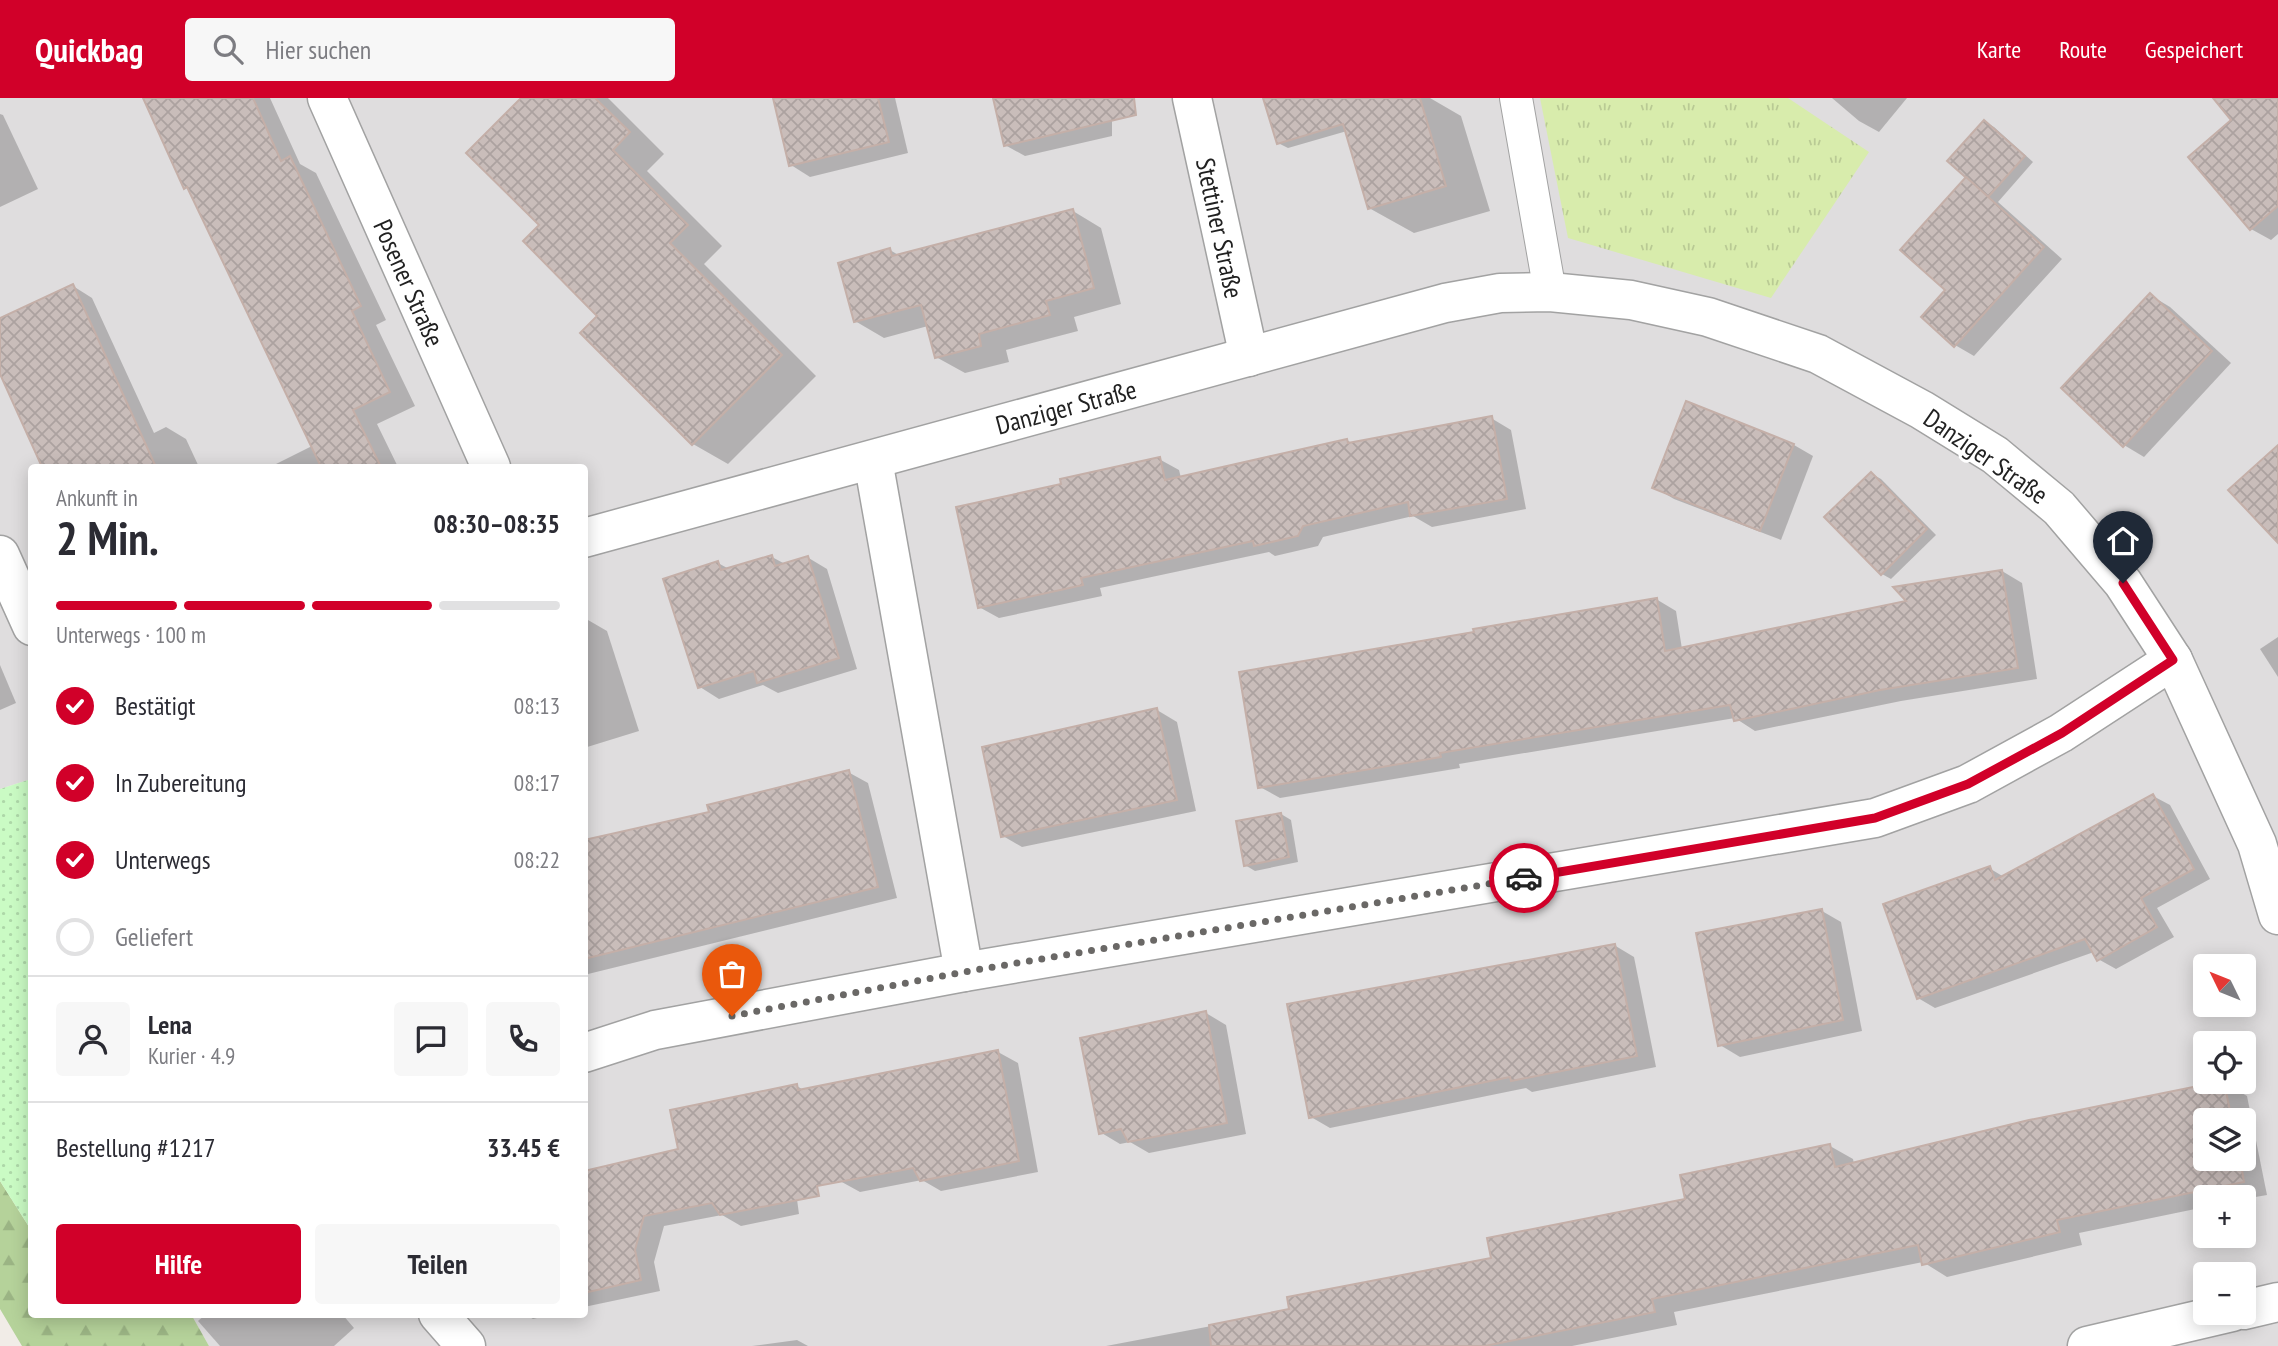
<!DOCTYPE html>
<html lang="de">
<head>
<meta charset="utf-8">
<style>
  :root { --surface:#fff; --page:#f7f7f7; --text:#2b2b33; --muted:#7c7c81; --line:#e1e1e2; --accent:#d10029 }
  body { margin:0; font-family:"PT Sans Narrow",sans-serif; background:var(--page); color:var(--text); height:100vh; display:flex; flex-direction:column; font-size:26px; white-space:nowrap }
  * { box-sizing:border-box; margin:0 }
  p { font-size:23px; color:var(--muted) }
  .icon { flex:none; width:38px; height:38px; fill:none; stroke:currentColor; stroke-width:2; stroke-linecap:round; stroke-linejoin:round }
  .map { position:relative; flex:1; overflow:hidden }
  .details { position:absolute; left:28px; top:366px; width:560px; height:854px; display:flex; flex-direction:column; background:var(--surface); border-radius:7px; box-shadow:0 4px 18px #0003 }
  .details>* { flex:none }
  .needle { width:46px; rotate:313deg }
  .buttons { position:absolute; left:2193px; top:856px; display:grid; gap:14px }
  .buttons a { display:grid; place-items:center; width:63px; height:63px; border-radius:7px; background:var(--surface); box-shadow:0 4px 18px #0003; font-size:35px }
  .pin { position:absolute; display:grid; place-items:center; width:60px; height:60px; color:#fff; margin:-72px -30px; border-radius:50% 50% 50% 0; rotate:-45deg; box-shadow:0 0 7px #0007 }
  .pin .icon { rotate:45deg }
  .courier { position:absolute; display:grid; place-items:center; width:70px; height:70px; margin:-35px; border:5px solid #d10029; border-radius:50%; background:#fff; color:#222; box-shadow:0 2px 9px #0007 }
  .head em { font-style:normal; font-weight:600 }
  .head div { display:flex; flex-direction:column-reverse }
  .head { display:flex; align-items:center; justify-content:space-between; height:119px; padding:0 28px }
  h1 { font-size:46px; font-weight:600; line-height:52px }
  .bar { display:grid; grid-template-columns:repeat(4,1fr); gap:10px 7px; align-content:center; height:84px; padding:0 28px }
  .bar i { height:9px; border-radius:5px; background:var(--line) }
  .bar .on { background:var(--accent) }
  .bar p { grid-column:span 4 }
  .line { display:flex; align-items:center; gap:18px; padding:0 28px; border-top:2px solid var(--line) }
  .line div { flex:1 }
  .round { display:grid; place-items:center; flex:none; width:74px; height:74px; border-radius:7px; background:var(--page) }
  ol { padding:0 28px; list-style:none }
  li { display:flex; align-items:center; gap:21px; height:77px }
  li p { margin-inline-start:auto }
  li .icon { padding:7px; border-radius:50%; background:var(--accent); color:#fff; stroke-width:4 }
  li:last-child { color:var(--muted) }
  li i { width:38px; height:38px; border:4px solid var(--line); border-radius:50% }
  .primary-button { display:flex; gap:14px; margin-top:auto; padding:14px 28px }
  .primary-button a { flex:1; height:80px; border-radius:7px; background:var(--accent); color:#fff; font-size:28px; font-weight:600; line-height:80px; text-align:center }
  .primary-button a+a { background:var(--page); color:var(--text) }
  header { display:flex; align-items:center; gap:42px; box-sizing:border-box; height:98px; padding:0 35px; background:var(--accent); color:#fff }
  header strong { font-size:33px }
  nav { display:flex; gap:38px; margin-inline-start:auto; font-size:24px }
  .search { width:490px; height:63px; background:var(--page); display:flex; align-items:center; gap:18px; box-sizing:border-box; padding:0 24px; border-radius:7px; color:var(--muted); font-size:26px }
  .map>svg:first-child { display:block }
</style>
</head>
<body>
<header>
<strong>Quickbag</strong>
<div class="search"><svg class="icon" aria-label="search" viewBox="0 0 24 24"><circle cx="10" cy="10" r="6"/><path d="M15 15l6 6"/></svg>Hier suchen</div>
<nav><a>Karte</a><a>Route</a><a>Gespeichert</a></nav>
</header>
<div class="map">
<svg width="2278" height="1248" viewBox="0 0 2278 1248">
  <defs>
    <pattern id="grass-tufts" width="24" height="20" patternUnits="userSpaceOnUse" patternTransform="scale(1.75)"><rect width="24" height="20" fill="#d8ecac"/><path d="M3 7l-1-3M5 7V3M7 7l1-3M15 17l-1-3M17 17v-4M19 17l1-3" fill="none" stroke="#b9ca94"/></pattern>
    <pattern id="forest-firs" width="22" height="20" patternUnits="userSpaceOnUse" patternTransform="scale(1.75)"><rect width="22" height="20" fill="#b5d29a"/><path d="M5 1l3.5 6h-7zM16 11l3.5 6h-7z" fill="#9bb484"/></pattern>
    <pattern id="park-dots" width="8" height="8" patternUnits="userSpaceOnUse" patternTransform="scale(1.75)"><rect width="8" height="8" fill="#cafbc4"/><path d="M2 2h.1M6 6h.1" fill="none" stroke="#add7a8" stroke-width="1.8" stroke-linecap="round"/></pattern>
    <pattern id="building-cross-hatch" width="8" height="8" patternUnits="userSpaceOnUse" patternTransform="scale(1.75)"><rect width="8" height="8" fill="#c9bdba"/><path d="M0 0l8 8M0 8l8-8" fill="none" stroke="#aca2a0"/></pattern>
  </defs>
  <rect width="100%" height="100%" fill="#f1ece7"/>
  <path fill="#dfddde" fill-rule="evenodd" d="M0 0H2278V1248H209L191 1216H584V369H32L31 681 0 691ZM2205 868H2244V906H2205ZM2205 945H2244V984H2205ZM2205 1022H2244V1060H2205ZM2205 1099H2244V1138H2205ZM2205 1176H2244V1214H2205Z"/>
  <polygon fill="url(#grass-tufts)" points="1540,0 1788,0 1869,54 1771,200 1568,140"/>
  <polygon fill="url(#forest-firs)" points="0,1083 31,1132 32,1216 191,1216 209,1248 22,1248 0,1211"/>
  <polygon fill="url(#park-dots)" points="31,681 32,681 31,1132 0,1083 0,691"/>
  <g fill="#0003" fill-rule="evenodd">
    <polygon points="145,0 270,0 300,66 316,75 386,222 376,227 415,308 377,326 398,369 270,369 312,348 191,93 185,89"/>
    <polygon points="523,0 608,0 664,56 647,73 722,148 704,166 816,278 728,366 693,346 600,218 541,127"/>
    <polygon points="775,0 895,0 908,55 810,79 791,67"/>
    <polygon points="994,0 1107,0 1112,22 1112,38 1025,58 1005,47"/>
    <polygon points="1265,0 1430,0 1461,18 1490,113 1414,135 1369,110 1347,33 1288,50 1278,45"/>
    <polygon points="1832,0 1907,0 1879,34 1859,23"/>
    <polygon points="2215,0 2278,0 2278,136 2271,142 2251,131 2234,22"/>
    <polygon points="0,16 3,17 38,91 0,109"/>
    <polygon points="1985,24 1994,29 2033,64 1998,104 2062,161 1974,258 1955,247 1947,192"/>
    <polygon points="1073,113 1101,130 1121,206 1074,219 1078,233 1006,252 1009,264 965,275 936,259 928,228 884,240 855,223 890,152 900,158"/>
    <polygon points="73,188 92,200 154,335 166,329 186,341 199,369 73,369 52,324 0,272 0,222"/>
    <polygon points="2150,197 2170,209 2231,265 2144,359 2124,347"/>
    <polygon points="1491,320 1511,332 1526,411 1432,429 1413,418 1323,439 1318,448 1275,458 1269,454 1100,490 1102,498 999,520 979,509 1063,388 1159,361 1179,372 1181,380 1347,342 1353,346"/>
    <polygon points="1794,347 1813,358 1781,442 1674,401 1654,389"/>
    <polygon points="1872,376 1881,381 1936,437 1891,481 1882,476"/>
    <polygon points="772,459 785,466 807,459 827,471 857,571 778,595 763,587 719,601 700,589 718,465 729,471"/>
    <polygon points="2002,473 2022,485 2037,581 1901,603 1755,633 1735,620 1459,666 1460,670 1280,700 1260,689 1476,536 1656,501 1676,513 1682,551 1910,504"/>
    <polygon points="588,522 607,533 639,633 584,650 584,523"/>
    <polygon points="2278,539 2278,579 2260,551"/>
    <polygon points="0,567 16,605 0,612"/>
    <polygon points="1157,612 1177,624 1196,713 1022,749 1003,738"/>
    <polygon points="848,674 868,685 897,800 584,877 584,745 711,715"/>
    <polygon points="2153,698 2170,707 2210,781 2157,810 2174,839 2116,871 2098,861 2094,854 1935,910 1918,900 1989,770 2004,779"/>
    <polygon points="1281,716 1291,722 1298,764 1255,773 1245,767"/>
    <polygon points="1822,813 1841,824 1862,933 1740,959 1720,947"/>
    <polygon points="1614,847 1634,859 1656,969 1532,994 1526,990 1330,1030 1311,1019"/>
    <polygon points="1206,915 1226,927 1246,1036 1149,1055 1130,1044 1120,1046 1100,1034"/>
    <polygon points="998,954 1018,965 1038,1074 941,1093 922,1082 860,1094 840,1083 795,1087 799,1116 741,1128 722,1117 664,1128 654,1164 660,1193 584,1209 584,1075 680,1053 797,988 805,993"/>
    <path d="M2223 984 2247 998 2267 1097 2244 1101V1099H2205V1109L2079 1135 2082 1147 1947 1179 1923 1164 1674 1214 1677 1227 1572 1248H1106L1291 1213 1493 1161 1687 1103 1830 1048 1853 1061 1854 1066ZM2205 1022H2244V1060H2205Z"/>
    <polygon points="206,1216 342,1216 354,1230 334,1248 220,1248 198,1223"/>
    <polygon points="525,1216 553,1216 533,1221"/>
    <polygon points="797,1242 808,1248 752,1248"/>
  </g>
  <g fill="url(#building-cross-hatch)" stroke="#c4afa8" stroke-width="2">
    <polygon points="143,0 253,0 281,63 290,58 361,208 352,213 390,294 353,312 381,369 321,369 187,89 184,91"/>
    <polygon points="521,0 595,0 630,34 613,52 688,127 670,145 782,257 692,347 580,235 597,218 523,143 539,127 466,55"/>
    <polygon points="773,0 878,0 889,44 789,68"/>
    <polygon points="993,0 1134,0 1136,17 1004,48"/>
    <polygon points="1263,0 1420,0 1446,88 1368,111 1343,26 1277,46"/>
    <polygon points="2213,0 2278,0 2278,108 2250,132 2188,59 2231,22"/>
    <polygon points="1984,22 2025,58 1988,99 1947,63"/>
    <polygon points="1966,79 2044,149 1954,249 1921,219 1945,192 1900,152"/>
    <polygon points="1073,111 1094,190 1046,203 1050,217 979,236 981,248 935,260 921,207 854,224 838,165 890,150 892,158"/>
    <polygon points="73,186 156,369 42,369 0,276 0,220"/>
    <polygon points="2150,195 2212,253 2123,349 2061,290"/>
    <polygon points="1686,303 1794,346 1760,433 1652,390"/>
    <polygon points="1492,318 1507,401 1410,418 1408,404 1303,428 1298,438 1254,448 1253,443 1081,480 1083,487 978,510 956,409 1061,386 1060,381 1160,359 1165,382 1347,341 1348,345"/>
    <polygon points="2278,347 2278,445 2228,392"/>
    <polygon points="1871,374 1927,431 1881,477 1824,419"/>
    <polygon points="772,457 775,468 808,458 839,560 757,585 754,573 698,590 663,481 718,463 721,472"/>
    <polygon points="2002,472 2018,570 1880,592 1734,623 1730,607 1440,655 1441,659 1258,690 1239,574 1474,534 1473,531 1657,500 1665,553 1906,503 1893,489"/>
    <polygon points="1157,610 1177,702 1001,739 982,649"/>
    <polygon points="849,672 878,789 584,861 584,742 709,714 707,707"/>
    <polygon points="2153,696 2194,771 2141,800 2157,829 2097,863 2085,841 1917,901 1883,806 1990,768 1995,782"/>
    <polygon points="1281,715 1289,759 1244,768 1236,723"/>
    <polygon points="1822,811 1843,922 1718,948 1696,835"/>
    <polygon points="1615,846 1637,958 1511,983 1510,979 1309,1020 1287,906"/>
    <polygon points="1206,913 1227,1025 1128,1044 1121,1031 1099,1036 1080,940"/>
    <polygon points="998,952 1019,1063 920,1083 913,1070 817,1088 819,1098 720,1117 712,1105 644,1118 635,1152 641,1182 584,1195 584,1073 678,1051 670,1012 797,986 798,992"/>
    <polygon points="2218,984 2224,984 2232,1022 2205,1022 2205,1060 2240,1060 2244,1084 2057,1122 2060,1134 1922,1167 1918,1147 1652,1201 1655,1214 1485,1248 1211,1248 1209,1227 1289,1211 1287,1199 1491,1160 1487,1140 1685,1101 1680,1077 1830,1046 1835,1069 2029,1022"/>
  </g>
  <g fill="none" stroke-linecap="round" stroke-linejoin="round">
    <g stroke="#a2a2a2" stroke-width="34">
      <polyline id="service" points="1516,0 1550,194"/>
    </g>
    <g stroke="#a2a2a2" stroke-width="41">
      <g id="minor">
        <polyline points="327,0 491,369"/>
        <polyline points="1192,0 1249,259"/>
        <polyline points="873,362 964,874"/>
        <polyline points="584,440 1445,205 1500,195 1550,194 1631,202 1708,219 1818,256 1922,312 1995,357 2059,410 2123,485 2173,562 2257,746 2278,817"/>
        <polyline points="0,457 32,528"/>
        <polyline points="584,955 655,932 964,874 1875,720 1968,686 2061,635 2173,562"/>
        <polyline points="2244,1212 2278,1204"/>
        <polyline points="438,1216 466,1248"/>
        <polyline points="2087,1248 2232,1214"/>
      </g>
    </g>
    <use href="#service" stroke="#fff" stroke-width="32"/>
    <use href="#minor" stroke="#fff" stroke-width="38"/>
  </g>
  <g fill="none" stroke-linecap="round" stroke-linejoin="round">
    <polyline stroke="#6a6866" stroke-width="7" stroke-dasharray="0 12.6" points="732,918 964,874 1524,780"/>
    <polyline stroke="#d10029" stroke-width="9" points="1524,780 1875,720 1968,686 2062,635 2173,562 2123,485"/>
  </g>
  <g text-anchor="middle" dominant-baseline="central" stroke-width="6" stroke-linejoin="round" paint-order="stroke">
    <g font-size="26" fill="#212121" stroke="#fff">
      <text transform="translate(1220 130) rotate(78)">Stettiner Straße</text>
      <text transform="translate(409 185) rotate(66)">Posener Straße</text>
      <text transform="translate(1066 309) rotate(-15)">Danziger Straße</text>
      <text transform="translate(1986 358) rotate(35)">Danziger Straße</text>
    </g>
  </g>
</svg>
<div class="buttons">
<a><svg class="needle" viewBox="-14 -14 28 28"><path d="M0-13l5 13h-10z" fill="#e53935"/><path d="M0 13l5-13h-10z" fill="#7c7c81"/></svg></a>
<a><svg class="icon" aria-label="locate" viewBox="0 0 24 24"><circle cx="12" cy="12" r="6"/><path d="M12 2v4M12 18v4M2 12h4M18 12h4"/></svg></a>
<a><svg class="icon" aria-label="layers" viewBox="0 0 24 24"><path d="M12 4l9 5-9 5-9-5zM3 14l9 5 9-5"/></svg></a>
<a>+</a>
<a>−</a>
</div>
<div class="pin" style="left:732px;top:918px;background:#ea580c"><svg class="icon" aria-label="bag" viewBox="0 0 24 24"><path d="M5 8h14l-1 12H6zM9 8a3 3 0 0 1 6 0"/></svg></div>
<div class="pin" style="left:2123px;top:485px;background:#1f2937"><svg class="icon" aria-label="home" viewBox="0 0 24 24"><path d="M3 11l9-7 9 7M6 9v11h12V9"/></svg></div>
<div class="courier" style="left:1524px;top:780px"><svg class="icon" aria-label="car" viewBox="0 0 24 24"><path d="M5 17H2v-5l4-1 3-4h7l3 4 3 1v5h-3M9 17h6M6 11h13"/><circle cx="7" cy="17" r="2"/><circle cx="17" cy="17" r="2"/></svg></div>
<section class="details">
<div class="head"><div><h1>2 Min.</h1><p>Ankunft in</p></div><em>08:30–08:35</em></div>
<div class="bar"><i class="on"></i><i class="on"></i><i class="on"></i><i></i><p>Unterwegs · 100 m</p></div>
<ol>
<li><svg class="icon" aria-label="check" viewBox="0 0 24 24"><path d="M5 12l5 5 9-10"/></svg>Bestätigt<p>08:13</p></li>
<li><svg class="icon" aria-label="check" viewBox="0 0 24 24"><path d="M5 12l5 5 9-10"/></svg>In Zubereitung<p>08:17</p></li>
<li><svg class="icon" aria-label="check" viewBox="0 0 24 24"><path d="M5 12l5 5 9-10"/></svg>Unterwegs<p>08:22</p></li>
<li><i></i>Geliefert</li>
</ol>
<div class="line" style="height:126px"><a class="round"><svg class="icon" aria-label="person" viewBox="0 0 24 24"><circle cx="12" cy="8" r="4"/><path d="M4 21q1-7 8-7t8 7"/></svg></a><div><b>Lena</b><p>Kurier · 4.9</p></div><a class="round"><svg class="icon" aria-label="chat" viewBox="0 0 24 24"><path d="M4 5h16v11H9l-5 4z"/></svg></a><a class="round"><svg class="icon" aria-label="phone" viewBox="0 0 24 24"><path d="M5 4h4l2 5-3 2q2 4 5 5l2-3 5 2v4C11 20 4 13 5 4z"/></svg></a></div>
<div class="line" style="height:91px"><div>Bestellung #1217</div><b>33.45 €</b></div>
<div class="primary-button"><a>Hilfe</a><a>Teilen</a></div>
</section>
</div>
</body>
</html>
